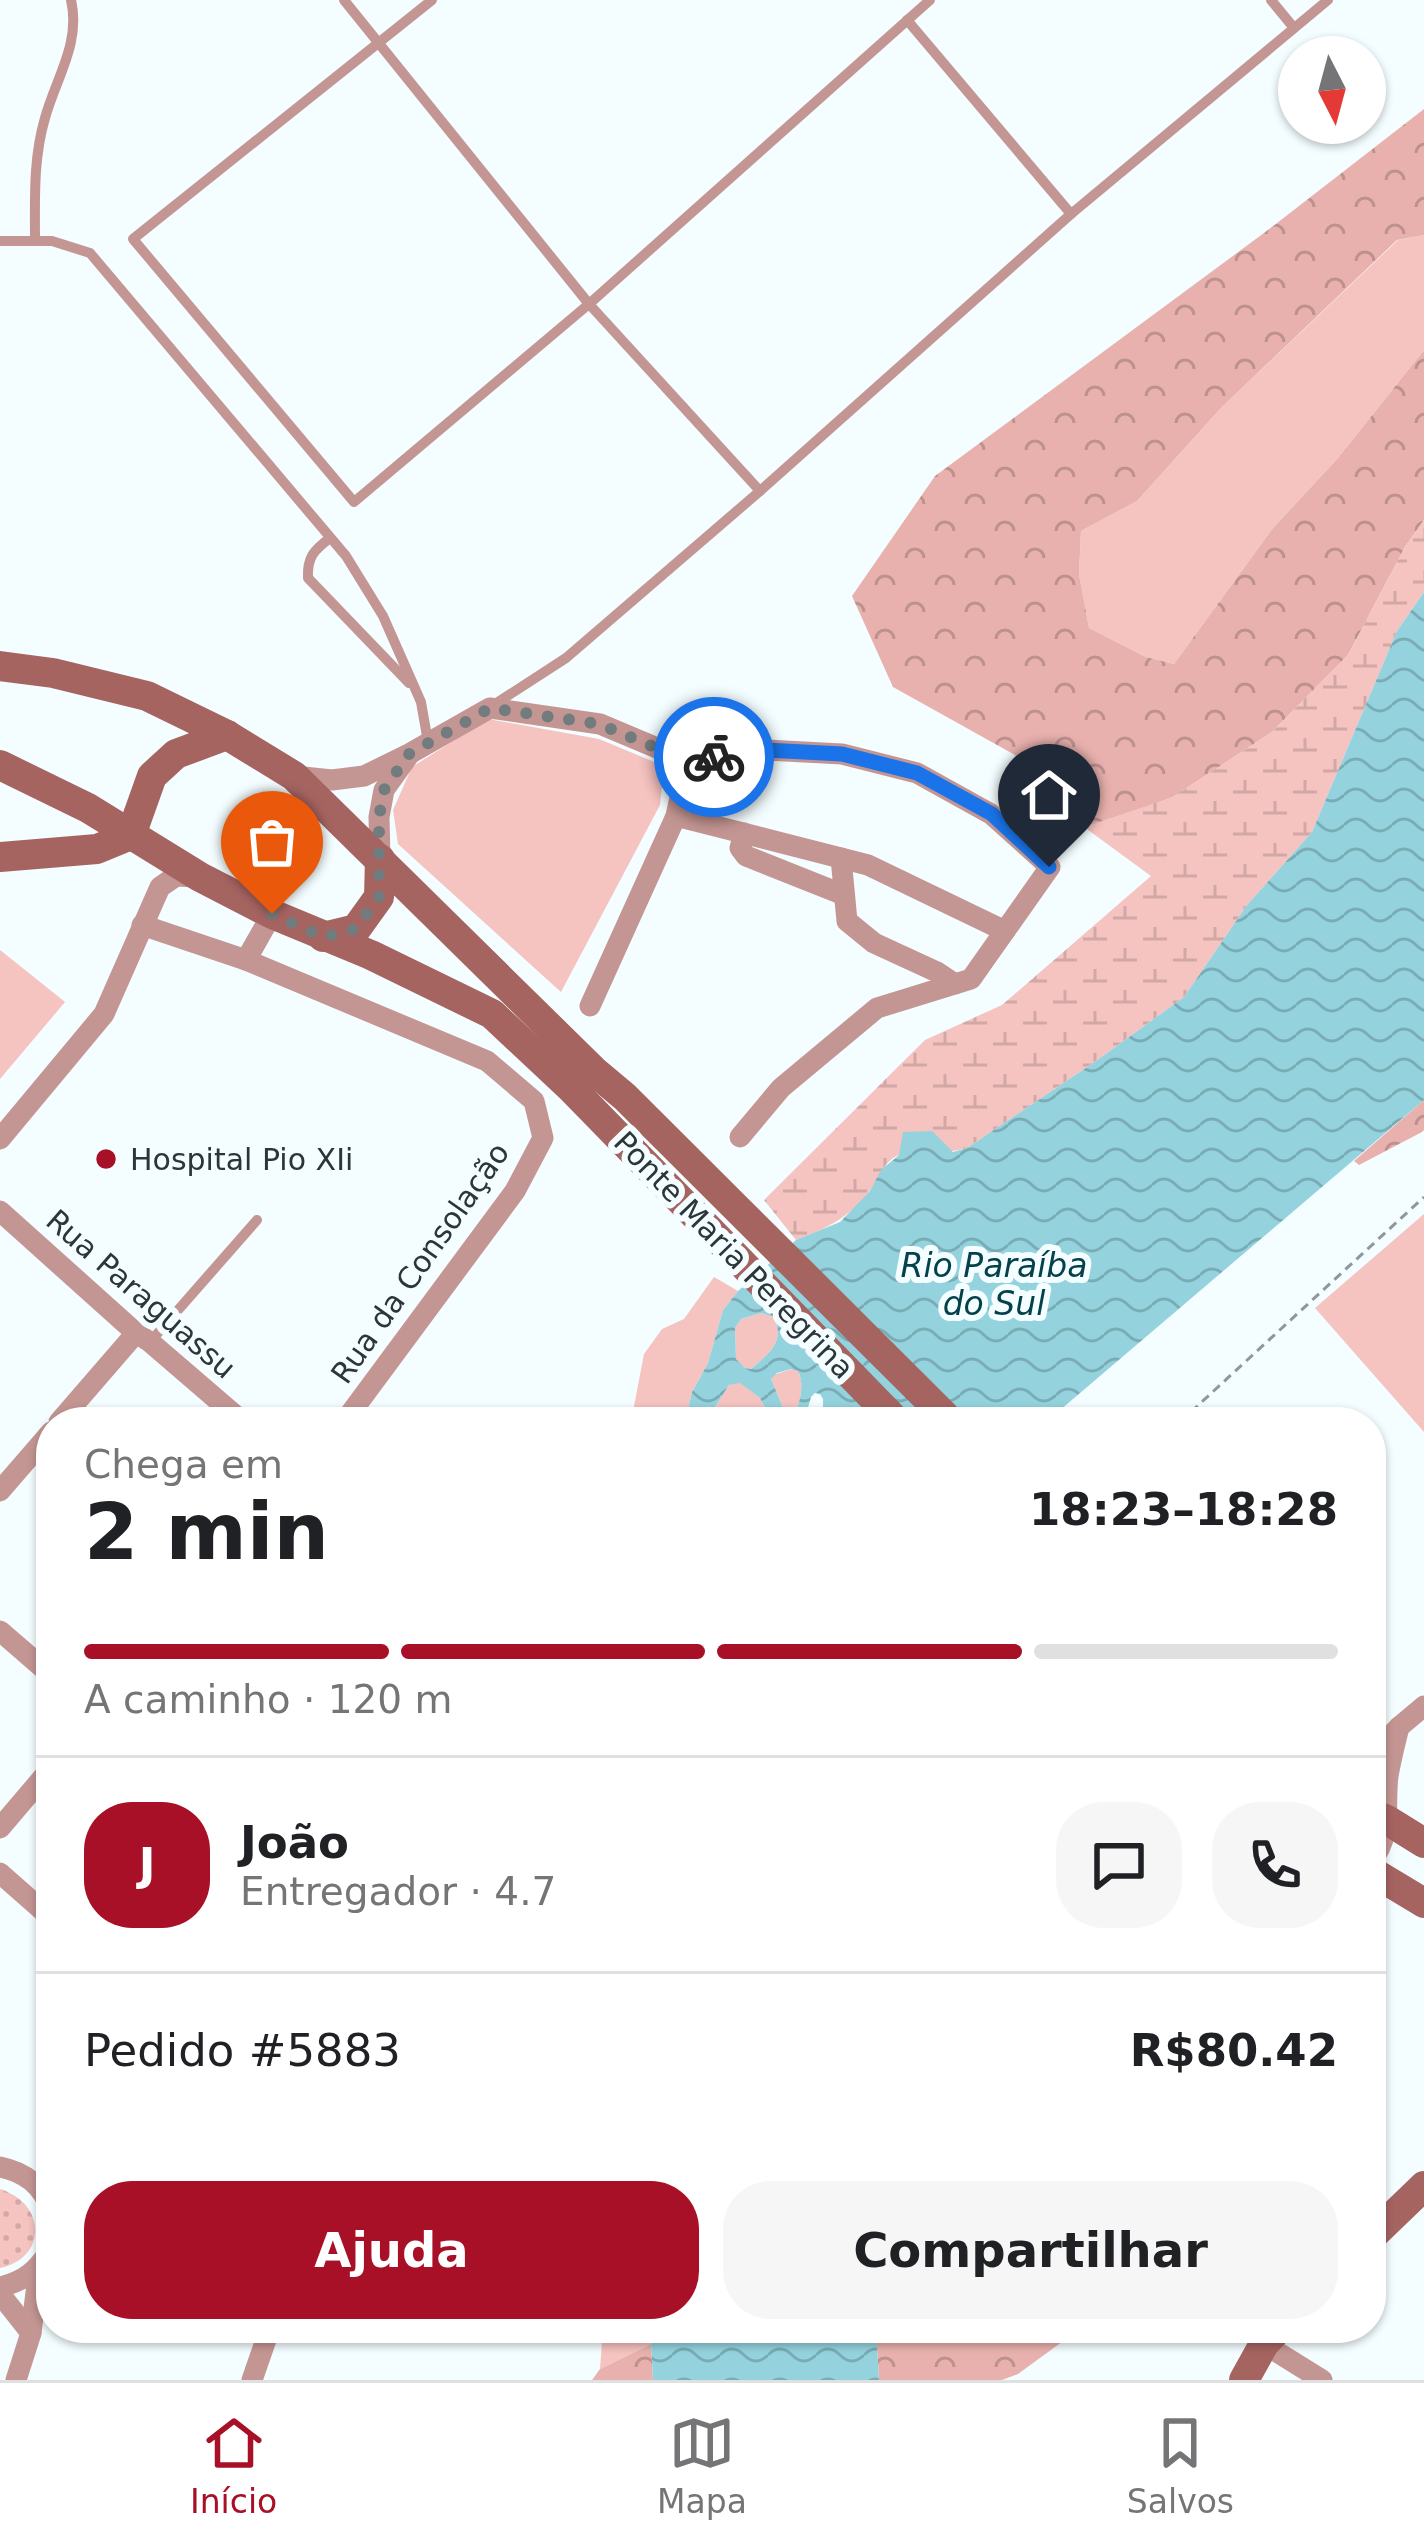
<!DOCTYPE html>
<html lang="pt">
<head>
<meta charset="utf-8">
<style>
  :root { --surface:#fff; --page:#f6f6f6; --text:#202124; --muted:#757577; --line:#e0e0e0; --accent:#a71026 }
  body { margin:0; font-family:"DejaVu Sans",sans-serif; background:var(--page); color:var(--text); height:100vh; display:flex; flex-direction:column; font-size:45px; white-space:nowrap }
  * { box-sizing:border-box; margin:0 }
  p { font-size:39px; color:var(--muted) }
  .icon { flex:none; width:66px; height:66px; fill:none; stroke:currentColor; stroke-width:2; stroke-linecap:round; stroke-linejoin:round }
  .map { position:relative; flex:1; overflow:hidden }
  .sheet { position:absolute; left:36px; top:1407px; width:1350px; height:936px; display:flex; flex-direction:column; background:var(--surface); border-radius:48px; box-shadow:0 3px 9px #0004 }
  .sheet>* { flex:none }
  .needle { width:78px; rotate:174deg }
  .fabs { position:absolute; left:1278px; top:36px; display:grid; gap:24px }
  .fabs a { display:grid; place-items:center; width:108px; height:108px; border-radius:50%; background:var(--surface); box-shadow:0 3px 9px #0004; font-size:60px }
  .pin { position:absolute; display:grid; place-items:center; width:102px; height:102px; color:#fff; margin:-123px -51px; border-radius:50% 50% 50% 0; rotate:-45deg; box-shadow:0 0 12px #0007 }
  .pin .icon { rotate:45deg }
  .courier { position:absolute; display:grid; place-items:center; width:120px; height:120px; margin:-60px; border:9px solid #1a73e8; border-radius:50%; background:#fff; color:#222; box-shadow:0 3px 15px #0007 }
  .overview em { font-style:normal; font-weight:600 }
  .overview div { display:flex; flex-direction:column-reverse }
  .overview { display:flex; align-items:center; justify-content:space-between; height:204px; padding:0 48px }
  h1 { font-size:78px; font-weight:600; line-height:90px }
  .bar { display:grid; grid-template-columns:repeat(4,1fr); gap:18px 12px; align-content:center; height:144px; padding:0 48px }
  .bar i { height:15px; border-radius:9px; background:var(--line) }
  .bar .selected { background:var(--accent) }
  .bar p { grid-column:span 4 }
  .line { display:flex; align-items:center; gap:30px; padding:0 48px; border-top:3px solid var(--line) }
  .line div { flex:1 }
  .round { display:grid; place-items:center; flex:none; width:126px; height:126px; border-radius:48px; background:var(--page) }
  .primary-button { display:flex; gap:24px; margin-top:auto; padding:24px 48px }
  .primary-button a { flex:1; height:138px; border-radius:48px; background:var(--accent); color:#fff; font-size:48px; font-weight:600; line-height:138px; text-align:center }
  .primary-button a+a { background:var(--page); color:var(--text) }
  .menu { display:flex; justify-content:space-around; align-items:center; height:168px; border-top:3px solid var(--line); background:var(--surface); font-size:33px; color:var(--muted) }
  .menu a { display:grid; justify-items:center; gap:6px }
  .menu .selected { color:var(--accent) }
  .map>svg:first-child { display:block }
</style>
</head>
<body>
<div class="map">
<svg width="1424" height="2380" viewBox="0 0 1424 2380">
  <defs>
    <pattern id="forest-crowns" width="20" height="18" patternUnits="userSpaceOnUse" patternTransform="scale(3)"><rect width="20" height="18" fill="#e9b1ae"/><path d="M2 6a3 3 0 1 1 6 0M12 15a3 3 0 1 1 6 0" fill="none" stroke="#bd918e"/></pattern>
    <pattern id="wetland-marsh" width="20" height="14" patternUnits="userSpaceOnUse" patternTransform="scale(3)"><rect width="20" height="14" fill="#f5c3c0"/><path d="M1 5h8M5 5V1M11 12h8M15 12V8" fill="none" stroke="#d2a8a6"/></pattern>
    <pattern id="park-dots" width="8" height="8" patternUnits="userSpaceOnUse" patternTransform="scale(3)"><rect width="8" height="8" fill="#f5c3c0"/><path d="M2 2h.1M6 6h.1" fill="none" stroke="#d2a8a6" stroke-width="1.8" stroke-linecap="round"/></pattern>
    <pattern id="water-waves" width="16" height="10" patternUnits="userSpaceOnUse" patternTransform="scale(3)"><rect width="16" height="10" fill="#94d3de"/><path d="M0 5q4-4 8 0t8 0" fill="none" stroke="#79acb5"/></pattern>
  </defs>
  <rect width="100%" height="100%" fill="#f4fdff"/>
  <g fill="#f5c3c0">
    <polygon points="1424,235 1424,350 1338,458 1273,528 1174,664 1146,657 1089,628 1079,574 1081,531 1137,501 1221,408 1398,240"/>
    <polygon points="488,719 599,739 664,766 660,805 561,992 398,844 393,810 412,767"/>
    <polygon points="0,950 65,1002 0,1079"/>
    <polygon points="1424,1214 1424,1432 1315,1308"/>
    <polygon points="714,1277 738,1291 723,1310 708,1363 692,1392 685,1422 631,1422 644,1354 662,1329 684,1319"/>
    <path d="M761 1313 773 1317C787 1341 768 1354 751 1369L745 1368 736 1359 735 1328 741 1319Z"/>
    <path d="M792 1369 798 1371C805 1385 800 1405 792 1419L787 1417 771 1379 773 1375Z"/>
    <polygon points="740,1382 760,1398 772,1422 712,1422 714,1409 729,1385"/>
    <polygon points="603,2328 658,2328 651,2344 600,2369"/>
  </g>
  <g fill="url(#forest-crowns)">
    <polygon points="1424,109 1424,235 1397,240 1221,408 1137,501 1081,531 1079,574 1089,628 1146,657 1174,664 1273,528 1338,458 1424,350 1424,520 1405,547 1348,655 1272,732 1173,797 1100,824 1084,827 1046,801 1015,755 893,687 852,596 935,476 1268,230"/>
    <polygon points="1424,1100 1424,1130 1422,1132 1359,1165 1354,1161"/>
    <polygon points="876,2328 1081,2328 1018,2374 1002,2380 879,2380"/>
    <polygon points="651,2344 653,2380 592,2380 600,2369"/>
  </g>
  <path fill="url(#wetland-marsh)" d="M1424 520V592L1397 631 1312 832 1247 905 1184 997 1096 1061 967 1148C946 1155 913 1149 899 1155 883 1161 878 1181 869 1192 848 1218 826 1229 796 1240L764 1200 925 1040 1002 1005 1151 876 1084 827 1173 797 1272 732 1348 655 1405 547Z"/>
  <path fill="url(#park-dots)" d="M0 2189C47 2204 47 2258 0 2268Z"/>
  <g fill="url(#water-waves)" fill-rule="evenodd">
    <path d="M1424 592V1100L1046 1422H823V1399L820 1394 815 1393 811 1397 804 1422H772L760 1398 740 1383 729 1385 714 1409 712 1422H685L692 1392 708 1363 723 1310 738 1291 796 1240 840 1222 870 1191 881 1170 899 1155 903 1132 932 1131 953 1152 967 1148 1096 1061 1184 997 1247 905 1312 832 1397 631ZM761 1313 773 1317C787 1341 768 1354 751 1369L745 1368 736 1359 735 1328 741 1319ZM791 1369 798 1371C805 1385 800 1405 792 1418L787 1417 771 1379 777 1373Z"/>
    <polygon points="658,2328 876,2328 879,2380 653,2380 651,2344"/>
  </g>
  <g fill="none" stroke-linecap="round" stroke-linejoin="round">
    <polyline stroke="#8e9799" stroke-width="3" stroke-dasharray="9 6" stroke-linecap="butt" points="1180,1422 1424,1197"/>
    <g stroke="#c49693" stroke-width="10">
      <polyline points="344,0 589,304 760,491"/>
      <polyline points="432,0 133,239 354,502 589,304 930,0"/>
      <polyline points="1271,0 1294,28"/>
      <polyline points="907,20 1071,214"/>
      <polyline points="0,241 52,241 90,253 346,556 383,616 421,702 428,742"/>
      <path d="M35 241C35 199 33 159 45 118 56 78 81 43 71 0"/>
      <path d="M330 538C314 550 307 557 308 578L409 683"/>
      <polyline points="492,706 566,658 760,491 1071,214 1328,0"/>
      <polyline points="150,1342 257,1220"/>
    </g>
    <g stroke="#c49693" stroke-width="21">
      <polyline points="294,776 332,780 364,776 409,754 490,708 600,724 688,761 766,750 842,754 917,773 991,814 1050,867 971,979 877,1008 781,1088 740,1137"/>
      <polyline points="676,816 868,865 1005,931"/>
      <polyline points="744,833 740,848 746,856 844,895"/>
      <polyline points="841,858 847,921 874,943 937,972 955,984"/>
      <polyline points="380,859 379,817 384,790 409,755"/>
      <polyline points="142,925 246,960 487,1061 534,1101 543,1138 515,1191 344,1422"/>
      <polyline points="246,960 272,914"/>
      <polyline points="590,1006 676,816 688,761"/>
      <polyline points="0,1139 104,1014 160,887 176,876 197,877"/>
      <polyline points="0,1211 136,1333 150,1342 243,1422"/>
      <polyline points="59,1422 136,1333"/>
      <polyline points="0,1491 51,1432"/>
      <polyline points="0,1631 51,1675"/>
      <polyline points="1371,1756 1399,1727 1424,1706"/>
      <polyline points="0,1828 51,1768"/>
      <path d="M1371 1861C1393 1836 1384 1806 1388 1776 1391 1759 1395 1743 1399 1727"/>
      <polyline points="0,1873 51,1918"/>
      <path d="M0 2167C25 2172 42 2185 51 2210"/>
      <path d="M0 2287C25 2281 38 2270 51 2248"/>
      <polyline points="0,2294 31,2333"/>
      <polyline points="1264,2344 1322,2380"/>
      <polyline points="16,2380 31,2333 39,2268"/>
      <polyline points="252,2380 270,2328"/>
    </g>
    <g stroke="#a66461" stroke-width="30">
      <polyline points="0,666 53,673 147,696 227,735 294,776 594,1071 625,1097 951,1422"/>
      <polyline points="0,765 88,808 200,877 272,914 371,955 492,1014 571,1088 897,1422"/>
      <polyline points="131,835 152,776 176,754 227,735"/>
      <polyline points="0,857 97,849 131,835"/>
      <polyline points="323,937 356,929 379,897 380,859"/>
      <polyline points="1371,1813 1387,1820 1424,1843"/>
      <polyline points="1371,1871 1424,1903"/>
      <polyline points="1371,2237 1424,2186"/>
      <polyline points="1244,2380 1264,2344 1279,2328"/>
    </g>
  </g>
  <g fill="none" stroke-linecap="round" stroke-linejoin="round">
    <polyline stroke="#727b7d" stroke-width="12" stroke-dasharray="0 21.6" points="272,914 323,937 356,929 379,897 379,817 384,790 409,754 490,708 599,724 688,761 714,757"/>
    <polyline stroke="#1a73e8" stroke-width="15" points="714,757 766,750 842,754 917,773 992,814 1049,867"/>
  </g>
  <circle fill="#a71026" stroke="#f4fdff" stroke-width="4.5" cx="106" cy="1159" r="12"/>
  <g text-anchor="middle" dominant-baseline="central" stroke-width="12" stroke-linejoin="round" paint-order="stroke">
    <g font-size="30" fill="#2c3537" stroke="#f4fdff" text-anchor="start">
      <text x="130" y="1159">Hospital Pio XIi</text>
    </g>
    <g font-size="30" fill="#2c3537" stroke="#f4fdff">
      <text transform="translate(734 1255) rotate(46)">Ponte Maria Peregrina</text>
      <text transform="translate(420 1263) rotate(-55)">Rua da Consolação</text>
      <text transform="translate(141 1294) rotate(41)">Rua Paraguassu</text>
    </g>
    <g font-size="33" font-style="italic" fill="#05414a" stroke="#f4fdff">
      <text x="994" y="1265">Rio Paraíba<tspan x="994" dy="38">do Sul</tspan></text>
    </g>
  </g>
</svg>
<div class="fabs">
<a><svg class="needle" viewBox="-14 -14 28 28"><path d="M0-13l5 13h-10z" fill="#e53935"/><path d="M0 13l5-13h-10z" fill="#757577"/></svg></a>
</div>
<div class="pin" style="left:272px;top:914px;background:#ea580c"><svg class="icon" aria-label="bag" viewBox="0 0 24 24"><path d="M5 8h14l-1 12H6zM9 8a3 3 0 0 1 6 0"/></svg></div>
<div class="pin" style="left:1049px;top:867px;background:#1f2937"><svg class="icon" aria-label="home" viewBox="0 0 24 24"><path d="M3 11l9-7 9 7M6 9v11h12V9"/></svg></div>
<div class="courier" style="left:714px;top:757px"><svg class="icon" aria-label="bike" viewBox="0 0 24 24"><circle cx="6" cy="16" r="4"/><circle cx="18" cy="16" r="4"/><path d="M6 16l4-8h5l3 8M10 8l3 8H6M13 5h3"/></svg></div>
<section class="sheet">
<div class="overview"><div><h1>2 min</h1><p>Chega em</p></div><em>18:23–18:28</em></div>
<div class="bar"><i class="selected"></i><i class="selected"></i><i class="selected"></i><i></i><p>A caminho · 120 m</p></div>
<div class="line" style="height:216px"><b class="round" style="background:var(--accent);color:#fff">J</b><div><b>João</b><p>Entregador · 4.7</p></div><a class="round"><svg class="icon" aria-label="chat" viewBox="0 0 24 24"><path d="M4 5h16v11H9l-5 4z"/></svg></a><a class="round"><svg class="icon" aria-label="phone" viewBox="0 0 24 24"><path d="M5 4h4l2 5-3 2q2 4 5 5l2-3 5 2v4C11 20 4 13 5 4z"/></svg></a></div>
<div class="line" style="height:156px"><div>Pedido #5883</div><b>R$80.42</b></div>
<div class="primary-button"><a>Ajuda</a><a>Compartilhar</a></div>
</section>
</div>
<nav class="menu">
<a class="selected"><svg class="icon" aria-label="home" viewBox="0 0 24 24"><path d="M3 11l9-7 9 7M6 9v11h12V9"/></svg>Início</a>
<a><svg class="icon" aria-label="map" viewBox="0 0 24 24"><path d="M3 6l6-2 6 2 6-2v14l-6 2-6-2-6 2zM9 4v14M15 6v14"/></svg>Mapa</a>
<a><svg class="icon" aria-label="saved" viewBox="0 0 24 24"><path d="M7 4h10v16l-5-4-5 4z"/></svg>Salvos</a>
</nav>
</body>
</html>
